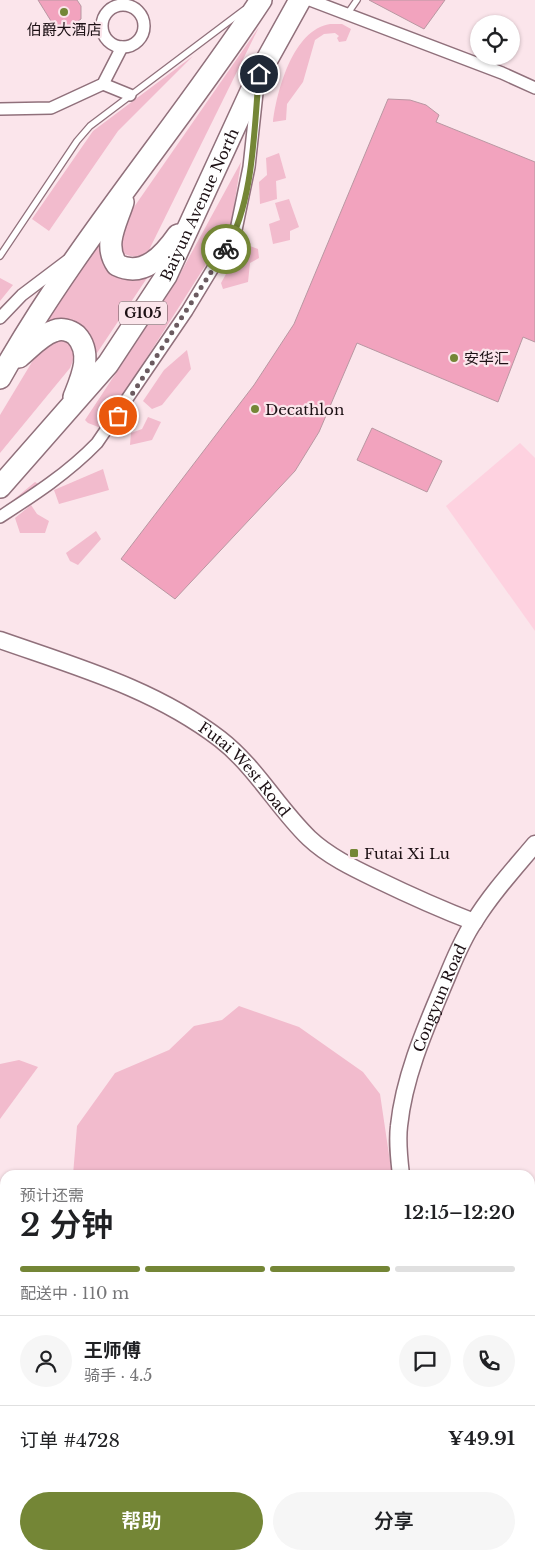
<!DOCTYPE html>
<html lang="zh">
<head>
<meta charset="utf-8">
<style>
  :root { --surface:#fff; --page:#f6f6f6; --text:#202124; --muted:#757577; --line:#e0e0e0; --accent:#748636 }
  body { margin:0; font-family:"Libre Baskerville","Noto Sans SC",serif; background:var(--page); color:var(--text); height:100vh; display:flex; flex-direction:column; font-size:19px; white-space:nowrap }
  * { box-sizing:border-box; margin:0 }
  p { font-size:16px; color:var(--muted) }
  .icon { flex:none; width:28px; height:28px; fill:none; stroke:currentColor; stroke-width:2; stroke-linecap:round; stroke-linejoin:round }
  .map { position:relative; flex:1; overflow:hidden }
  .sheet { position:absolute; left:0px; top:1170px; width:535px; height:390px; display:flex; flex-direction:column; background:var(--surface); border-radius:15px 15px 0 0; box-shadow:0 1px 4px #0004 }
  .sheet>* { flex:none }
  .buttons { position:absolute; left:470px; top:15px; display:grid; gap:10px }
  .buttons a { display:grid; place-items:center; width:50px; height:50px; border-radius:50%; background:var(--surface); box-shadow:0 1px 4px #0004; font-size:25px }
  .pin { position:absolute; display:grid; place-items:center; width:42px; height:42px; color:#fff; margin:-21px; border:2px solid #fff; border-radius:50%; box-shadow:0 1px 5px #0007 }
  .courier { position:absolute; display:grid; place-items:center; width:50px; height:50px; margin:-25px; border:4px solid #748636; border-radius:50%; background:#fff; color:#222; box-shadow:0 1px 6px #0007 }
  .headline em { font-style:normal; font-weight:600 }
  .headline div { display:flex; flex-direction:column-reverse }
  .headline { display:flex; align-items:center; justify-content:space-between; height:85px; padding:0 20px }
  h1 { font-size:32px; font-weight:600; line-height:38px }
  .bar { display:grid; grid-template-columns:repeat(4,1fr); gap:8px 5px; align-content:center; height:60px; padding:0 20px }
  .bar i { height:6px; border-radius:4px; background:var(--line) }
  .bar .on { background:var(--accent) }
  .bar p { grid-column:span 4 }
  .line { display:flex; align-items:center; gap:12px; padding:0 20px; border-top:1px solid var(--line) }
  .line div { flex:1 }
  .round { display:grid; place-items:center; flex:none; width:52px; height:52px; border-radius:26px; background:var(--page) }
  .cta { display:flex; gap:10px; margin-top:auto; padding:10px 20px }
  .cta a { flex:1; height:58px; border-radius:30px; background:var(--accent); color:#fff; font-size:20px; font-weight:600; line-height:58px; text-align:center }
  .cta a+a { background:var(--page); color:var(--text) }
  .map>svg:first-child { display:block }
</style>
</head>
<body>
<div class="map">
<svg width="535" height="1560" viewBox="0 0 535 1560">
  <rect width="100%" height="100%" fill="#fbe5eb"/>
  <polygon fill="#fed2e0" points="520,443 535,458 535,631 446,506"/>
  <g fill="#f2bbcd">
    <path d="M330 24H342L351 29 346 41 339 42 337 38 339 36 335 33 324 34 315 40 303 82 287 104 286 120 273 122C277 90 293 30 330 24Z"/>
    <path d="M259 27 149 250C140 258 133 258 122 253L119 246 125 220Z"/>
    <polygon points="193,56 118,131 49,231 32,219 93,131"/>
    <polygon points="279,153 286,178 276,181 277,199 260,204 259,182 267,175 266,158"/>
    <polygon points="241,162 231,225 106,422 101,428 88,423 85,420 174,285"/>
    <polygon points="289,199 299,227 290,231 290,240 273,244 269,224 280,220 275,203"/>
    <path d="M101 236V248L151 272 97 353C93 349 93 343 91 338 81 320 67 317 49 320L46 318Z"/>
    <polygon points="247,245 258,249 259,258 250,263 248,282 223,289 221,283 236,256"/>
    <polygon points="0,278 13,285 0,301"/>
    <path d="M58 338C74 342 77 353 70 368L0 453V415L38 352Z"/>
    <polygon points="187,350 191,369 162,405 152,409 143,401 164,370"/>
    <polygon points="148,417 161,422 152,440 130,445 131,433 142,429"/>
    <polygon points="103,469 109,490 59,504 54,490"/>
    <polygon points="35,482 40,485 0,511"/>
    <polygon points="31,505 37,514 49,521 45,533 20,533 15,518"/>
    <polygon points="96,531 101,539 78,565 70,561 66,553"/>
    <polygon points="239,1006 299,1027 363,1072 380,1094 392,1175 73,1175 77,1126 115,1073 169,1050 194,1026 222,1020"/>
    <polygon points="19,1060 38,1067 0,1119 0,1064"/>
    <polygon points="66,1555 187,1555 177,1560 70,1560"/>
  </g>
  <g fill="#f2a3be" stroke="#b997a2">
    <polygon points="38,0 77,0 81,6 81,19 70,27 59,27 51,21"/>
    <polygon points="369,0 445,0 424,29"/>
    <polygon points="388,99 410,100 426,105 439,115 436,122 535,162 535,342 523,337 498,402 357,343 319,432 295,471 175,599 121,559 254,385 294,324"/>
    <polygon points="372,428 442,461 427,492 357,460"/>
  </g>
  <g fill="none" stroke-linecap="round" stroke-linejoin="round">
    <g stroke="#90707b" stroke-width="8">
      <g id="lane">
        <polyline points="348,13 357,0"/>
        <polyline points="0,256 77,141 90,126 244,10"/>
      </g>
    </g>
    <g stroke="#90707b" stroke-width="14">
      <g id="street">
        <polyline points="310,0 502,73 535,88"/>
        <circle cx="123" cy="26" r="21"/>
        <polyline points="103,84 130,95"/>
        <polyline points="0,109 51,108 103,84 122,47"/>
        <polyline points="0,318 22,295 67,261"/>
        <path d="M0 517C34 495 68 473 97 443L187 311 236 230 249 167 257 93"/>
        <polyline points="530,1550 535,1554"/>
      </g>
    </g>
    <g stroke="#90707b" stroke-width="19">
      <g id="secondary">
        <path id="s1" d="M0 640C77 667 155 689 220 739 256 767 277 807 309 838 328 856 353 868 376 879 409 895 440 909 474 922"/>
        <path id="s2" d="M401 1175C399 1158 397 1142 399 1126 404 1077 425 1029 444 984 453 963 461 941 474 922 491 894 514 869 535 844"/>
        <polyline points="201,1560 208,1555"/>
      </g>
    </g>
    <g stroke="#90707b" stroke-width="24">
      <g id="highway">
        <path d="M123 202C116 224 103 245 117 265 144 278 164 255 178 235"/>
        <path d="M19 357C30 348 41 335 54 331 61 328 70 330 76 335 93 353 82 377 74 397"/>
        <path d="M0 378C75 244 177 128 261 0"/>
        <path id="s3" d="M0 487 108 364 166 276 259 74 300 0"/>
      </g>
    </g>
    <use href="#lane" stroke="#fff" stroke-width="5.5"/>
    <use href="#street" stroke="#fff" stroke-width="11"/>
    <use href="#secondary" stroke="#fff" stroke-width="16"/>
    <use href="#highway" stroke="#fff" stroke-width="21"/>
  </g>
  <g fill="none" stroke-linecap="round" stroke-linejoin="round">
    <polyline stroke="#6b5b60" stroke-width="5" stroke-dasharray="0 9" points="118,416 226,249"/>
    <path stroke="#748636" stroke-width="6" d="M226 249C254 202 254 128 259 74"/>
  </g>
  <g fill="#748636" stroke="#fbe5eb" stroke-width="2">
    <circle cx="64" cy="12" r="5"/>
    <circle cx="454" cy="358" r="5"/>
    <circle cx="255" cy="409" r="5"/>
    <rect x="349" y="848" width="10" height="10" rx="2.5"/>
  </g>
  <g text-anchor="middle" dominant-baseline="central" stroke-width="4.5" stroke-linejoin="round" paint-order="stroke">
    <rect fill="#fbe5eb" stroke="#605155" stroke-width="1" x="119" y="301.5" width="48" height="23" rx="4"/>
    <g font-size="14" font-weight="bold" fill="#1d1115">
      <text x="143" y="313">G105</text>
    </g>
    <g font-size="15" fill="#1d1115" stroke="#fbe5eb" text-anchor="start">
      <text x="64" y="29" text-anchor="middle">伯爵大酒店</text>
      <text x="464" y="358">安华汇</text>
      <text x="265" y="409">Decathlon</text>
      <text x="364" y="853">Futai Xi Lu</text>
    </g>
    <g font-size="15" fill="#1d1115" stroke="#fbe5eb">
      <text stroke="none"><textPath href="#s3" startOffset="348">Baiyun Avenue North</textPath></text>
      <text stroke="none"><textPath href="#s1" startOffset="281">Futai West Road</textPath></text>
      <text stroke="none"><textPath href="#s2" startOffset="184">Congyun Road</textPath></text>
    </g>
  </g>
</svg>
<div class="buttons">
<a><svg class="icon" aria-label="locate" viewBox="0 0 24 24"><circle cx="12" cy="12" r="6"/><path d="M12 2v4M12 18v4M2 12h4M18 12h4"/></svg></a>
</div>
<div class="pin" style="left:118px;top:416px;background:#ea580c"><svg class="icon" aria-label="bag" viewBox="0 0 24 24"><path d="M5 8h14l-1 12H6zM9 8a3 3 0 0 1 6 0"/></svg></div>
<div class="pin" style="left:259px;top:74px;background:#1f2937"><svg class="icon" aria-label="home" viewBox="0 0 24 24"><path d="M3 11l9-7 9 7M6 9v11h12V9"/></svg></div>
<div class="courier" style="left:226px;top:249px"><svg class="icon" aria-label="bike" viewBox="0 0 24 24"><circle cx="6" cy="16" r="4"/><circle cx="18" cy="16" r="4"/><path d="M6 16l4-8h5l3 8M10 8l3 8H6M13 5h3"/></svg></div>
<section class="sheet">
<div class="headline"><div><h1>2 分钟</h1><p>预计还需</p></div><em>12:15–12:20</em></div>
<div class="bar"><i class="on"></i><i class="on"></i><i class="on"></i><i></i><p>配送中 · 110 m</p></div>
<div class="line" style="height:90px"><a class="round"><svg class="icon" aria-label="person" viewBox="0 0 24 24"><circle cx="12" cy="8" r="4"/><path d="M4 21q1-7 8-7t8 7"/></svg></a><div><b>王师傅</b><p>骑手 · 4.5</p></div><a class="round"><svg class="icon" aria-label="chat" viewBox="0 0 24 24"><path d="M4 5h16v11H9l-5 4z"/></svg></a><a class="round"><svg class="icon" aria-label="phone" viewBox="0 0 24 24"><path d="M5 4h4l2 5-3 2q2 4 5 5l2-3 5 2v4C11 20 4 13 5 4z"/></svg></a></div>
<div class="line" style="height:65px"><div>订单 #4728</div><b>¥49.91</b></div>
<div class="cta"><a>帮助</a><a>分享</a></div>
</section>
</div>
</body>
</html>
